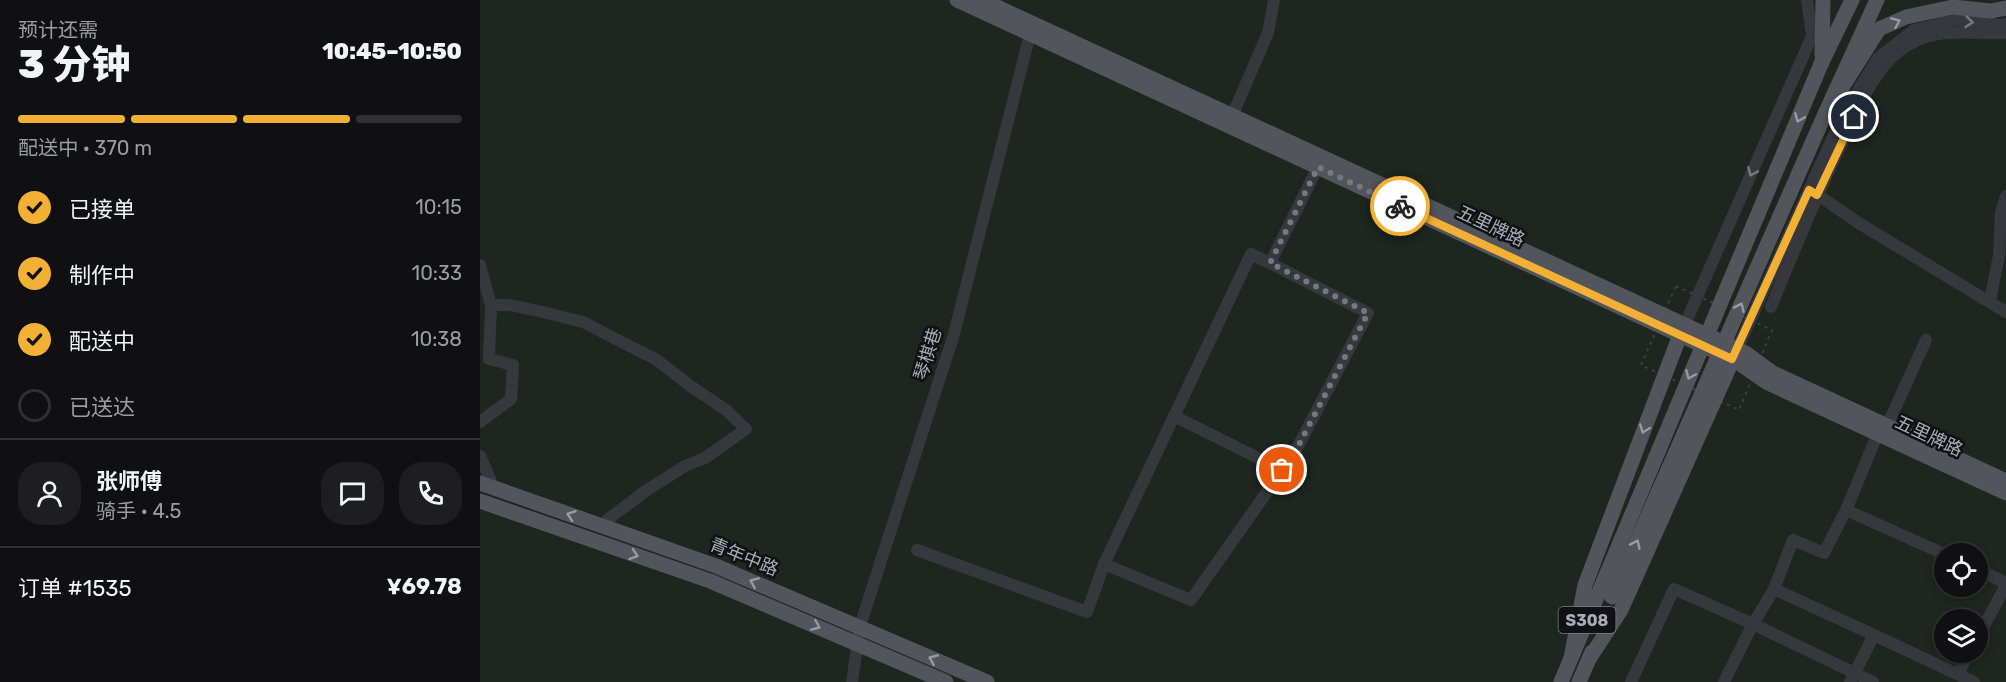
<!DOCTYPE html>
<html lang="zh">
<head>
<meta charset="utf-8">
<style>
  :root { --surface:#101012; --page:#1e1e20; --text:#f1f3f6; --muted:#9c9d9f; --line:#303032; --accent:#f2b134 }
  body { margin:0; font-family:Rubik,"Noto Sans SC",sans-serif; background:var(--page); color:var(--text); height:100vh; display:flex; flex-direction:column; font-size:22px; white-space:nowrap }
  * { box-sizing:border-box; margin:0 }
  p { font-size:20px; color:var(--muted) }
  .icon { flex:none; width:33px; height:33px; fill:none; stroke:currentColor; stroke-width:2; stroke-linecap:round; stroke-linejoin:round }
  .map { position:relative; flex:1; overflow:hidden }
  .details { display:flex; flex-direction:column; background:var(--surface); width:480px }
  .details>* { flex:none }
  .controls { position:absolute; left:1454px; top:543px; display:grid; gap:12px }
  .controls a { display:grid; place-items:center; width:54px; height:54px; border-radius:50%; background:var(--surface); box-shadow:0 3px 9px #0003,0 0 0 2px var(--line); font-size:30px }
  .pin { position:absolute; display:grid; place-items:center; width:51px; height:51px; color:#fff; margin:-26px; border:3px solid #fff; border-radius:50%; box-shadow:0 2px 6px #0007 }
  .courier { position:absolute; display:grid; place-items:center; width:60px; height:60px; margin:-30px; border:4px solid #f2b134; border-radius:50%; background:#fff; color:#222; box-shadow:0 2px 8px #0007 }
  .headline em { font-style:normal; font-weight:800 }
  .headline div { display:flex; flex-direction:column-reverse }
  .headline { display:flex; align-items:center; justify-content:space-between; height:102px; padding:0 18px }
  h1 { font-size:39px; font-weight:800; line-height:45px }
  .bar { display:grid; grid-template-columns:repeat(4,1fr); gap:9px 6px; align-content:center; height:72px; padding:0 18px }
  .bar i { height:8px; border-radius:4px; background:var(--line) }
  .bar .active { background:var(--accent) }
  .bar p { grid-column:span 4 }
  .line { display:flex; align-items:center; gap:15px; padding:0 18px; border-top:2px solid var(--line) }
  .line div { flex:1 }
  .round { display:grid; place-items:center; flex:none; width:63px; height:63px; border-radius:24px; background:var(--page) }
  ol { padding:0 18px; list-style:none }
  li { display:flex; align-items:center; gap:18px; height:66px }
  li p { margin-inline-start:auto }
  li .icon { padding:6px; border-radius:50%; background:var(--accent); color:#111; stroke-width:4 }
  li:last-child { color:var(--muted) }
  li i { width:33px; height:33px; border:3px solid var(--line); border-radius:50% }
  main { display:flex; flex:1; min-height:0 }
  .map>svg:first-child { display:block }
</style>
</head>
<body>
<main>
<section class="details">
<div class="headline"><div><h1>3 分钟</h1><p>预计还需</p></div><em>10:45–10:50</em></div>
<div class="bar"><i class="active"></i><i class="active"></i><i class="active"></i><i></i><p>配送中 · 370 m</p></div>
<ol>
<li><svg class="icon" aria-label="check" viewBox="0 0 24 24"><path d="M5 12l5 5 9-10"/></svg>已接单<p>10:15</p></li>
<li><svg class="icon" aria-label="check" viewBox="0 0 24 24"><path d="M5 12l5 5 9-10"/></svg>制作中<p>10:33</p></li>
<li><svg class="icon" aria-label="check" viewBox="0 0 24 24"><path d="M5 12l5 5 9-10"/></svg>配送中<p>10:38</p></li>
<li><i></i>已送达</li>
</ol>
<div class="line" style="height:108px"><a class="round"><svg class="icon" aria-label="person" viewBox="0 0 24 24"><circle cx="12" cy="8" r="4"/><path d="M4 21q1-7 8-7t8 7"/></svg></a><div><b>张师傅</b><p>骑手 · 4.5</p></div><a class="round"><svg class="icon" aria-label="chat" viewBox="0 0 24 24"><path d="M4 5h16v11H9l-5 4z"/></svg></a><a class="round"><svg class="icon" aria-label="phone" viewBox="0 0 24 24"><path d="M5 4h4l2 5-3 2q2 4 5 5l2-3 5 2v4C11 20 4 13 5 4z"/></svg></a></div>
<div class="line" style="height:78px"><div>订单 #1535</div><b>¥69.78</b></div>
</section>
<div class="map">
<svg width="1526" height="682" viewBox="0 0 1526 682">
  <rect width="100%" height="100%" fill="#161618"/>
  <path fill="#1e261f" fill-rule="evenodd" d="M0 0H1526V682H0ZM1464 554H1497V586H1464ZM1464 620H1497V652H1464Z"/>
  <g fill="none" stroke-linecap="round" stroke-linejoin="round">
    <polygon stroke="#3d3f44" stroke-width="2" stroke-dasharray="3 4.5" stroke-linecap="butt" points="1196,286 1292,330 1259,410 1161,365"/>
    <g stroke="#37383d" stroke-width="12">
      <polyline points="752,116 788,33 794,0"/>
      <polyline points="1331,190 1377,222 1526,312"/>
      <polyline points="0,265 11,305"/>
      <polyline points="1510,301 1519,255 1521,212 1526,196"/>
      <path d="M1291 307C1313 253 1335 199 1360 147 1376 112 1396 61 1432 43 1461 27 1494 34 1526 33"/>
      <polyline points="1202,331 1332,36 1327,0"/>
      <polyline points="1254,356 1363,115 1398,58 1434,30 1476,20 1521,25 1526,24"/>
      <polyline points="694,416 802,470"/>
      <polyline points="0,422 31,399 33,365 9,359 11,305 30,305 63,312 103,322 128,335 177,360 209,385 246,410 266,429 225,458 205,466 167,490 127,520"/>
      <polyline points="1407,426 1446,340"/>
      <polyline points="1398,433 1366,510 1464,554"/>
      <polyline points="0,456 14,488"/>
      <polyline points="437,550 607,612 624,564 711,600 815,452 888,313 790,263 838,167"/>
      <polyline points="624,564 771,254 790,263"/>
      <polyline points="1497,569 1526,583"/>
      <polyline points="1294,589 1313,540 1344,553 1366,510"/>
      <polyline points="1394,635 1494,682"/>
      <polyline points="1497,639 1526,585"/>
      <polyline points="1478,674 1490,652"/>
      <polyline points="372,682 380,626 474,334 550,34"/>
      <polyline points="1151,682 1194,589 1273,624 1393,682"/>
      <polyline points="1244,682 1273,624 1294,589 1394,635 1370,682"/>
    </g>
    <g stroke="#53555c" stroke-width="15">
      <polyline points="477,0 1256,361 1288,383 1526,493"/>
      <polyline points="502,0 1257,349 1267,354 1293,373 1526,481"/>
      <polyline points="1342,55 1343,0"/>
      <polyline points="1341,64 1372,0"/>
      <polyline points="1363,86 1399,29 1426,17 1473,7 1511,11 1526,8"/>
      <polyline points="0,483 236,566 507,682"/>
      <polyline points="0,501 230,581 466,682"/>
      <polyline points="1091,658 1105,585 1200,335"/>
      <polyline points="1109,659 1141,610 1253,359"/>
      <polyline points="1081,682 1133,559"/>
      <polyline points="1099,682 1112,652"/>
    </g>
    <g stroke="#53555c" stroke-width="15">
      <polyline points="1133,559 1341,64"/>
      <polyline points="1132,597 1344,116 1397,0"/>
    </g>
  </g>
  <defs><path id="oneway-chevron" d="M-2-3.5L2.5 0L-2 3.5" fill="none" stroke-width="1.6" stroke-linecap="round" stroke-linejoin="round" transform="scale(1.5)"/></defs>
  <g stroke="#979ba6">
    <use href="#oneway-chevron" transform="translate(1416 22) rotate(-24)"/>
    <use href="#oneway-chevron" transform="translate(1319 118) rotate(113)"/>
    <use href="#oneway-chevron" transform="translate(1260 307) rotate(-66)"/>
    <use href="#oneway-chevron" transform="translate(1210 375) rotate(113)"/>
    <use href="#oneway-chevron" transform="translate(1164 429) rotate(111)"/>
    <use href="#oneway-chevron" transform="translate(91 515) rotate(-161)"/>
    <use href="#oneway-chevron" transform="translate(1156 544) rotate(-66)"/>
    <use href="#oneway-chevron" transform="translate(154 555) rotate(19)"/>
    <use href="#oneway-chevron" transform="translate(274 582) rotate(-157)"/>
    <use href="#oneway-chevron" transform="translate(336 626) rotate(23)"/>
    <use href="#oneway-chevron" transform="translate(453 659) rotate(-157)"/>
  </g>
  <g stroke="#757881">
    <use href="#oneway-chevron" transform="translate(1489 22) rotate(6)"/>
    <use href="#oneway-chevron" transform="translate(1272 172) rotate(114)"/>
  </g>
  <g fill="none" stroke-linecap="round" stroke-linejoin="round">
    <polyline stroke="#757880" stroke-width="6" stroke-dasharray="0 10.8" points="802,470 815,452 888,313 790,263 838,167 920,206"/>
    <polyline stroke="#f2b134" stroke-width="8" points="920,206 1252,359 1329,190 1337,195 1374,117"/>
  </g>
  <g text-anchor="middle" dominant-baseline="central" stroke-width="5" stroke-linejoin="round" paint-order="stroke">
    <rect fill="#111113" stroke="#7b7e86" stroke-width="1.5" x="1078.5" y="607" width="57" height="26" rx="4.5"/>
    <g font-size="16" font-weight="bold" fill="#a8adb8">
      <text x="1107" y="620">S308</text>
    </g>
    <g font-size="18" fill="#a8adb8" stroke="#111113">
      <text transform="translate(1011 226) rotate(25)">五里牌路</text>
      <text transform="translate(448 354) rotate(-73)">琴棋巷</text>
      <text transform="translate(1449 436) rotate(25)">五里牌路</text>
      <text transform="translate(264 557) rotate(22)">青年中路</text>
    </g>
  </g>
</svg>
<div class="controls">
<a><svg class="icon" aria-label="locate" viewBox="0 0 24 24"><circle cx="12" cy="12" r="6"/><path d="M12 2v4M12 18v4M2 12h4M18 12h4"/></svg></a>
<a><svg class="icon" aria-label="layers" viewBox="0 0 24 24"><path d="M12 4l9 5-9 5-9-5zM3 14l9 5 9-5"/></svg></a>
</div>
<div class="pin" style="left:802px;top:470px;background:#ea580c"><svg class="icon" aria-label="bag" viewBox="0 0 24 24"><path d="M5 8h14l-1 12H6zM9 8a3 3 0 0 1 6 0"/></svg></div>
<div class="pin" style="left:1374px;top:117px;background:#1f2937"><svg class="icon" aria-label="home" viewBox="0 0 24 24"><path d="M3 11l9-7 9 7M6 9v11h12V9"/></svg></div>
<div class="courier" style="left:920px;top:206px"><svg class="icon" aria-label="bike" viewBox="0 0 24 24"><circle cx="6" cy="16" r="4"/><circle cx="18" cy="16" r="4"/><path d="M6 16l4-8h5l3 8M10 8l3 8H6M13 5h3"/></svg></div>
</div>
</main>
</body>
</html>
